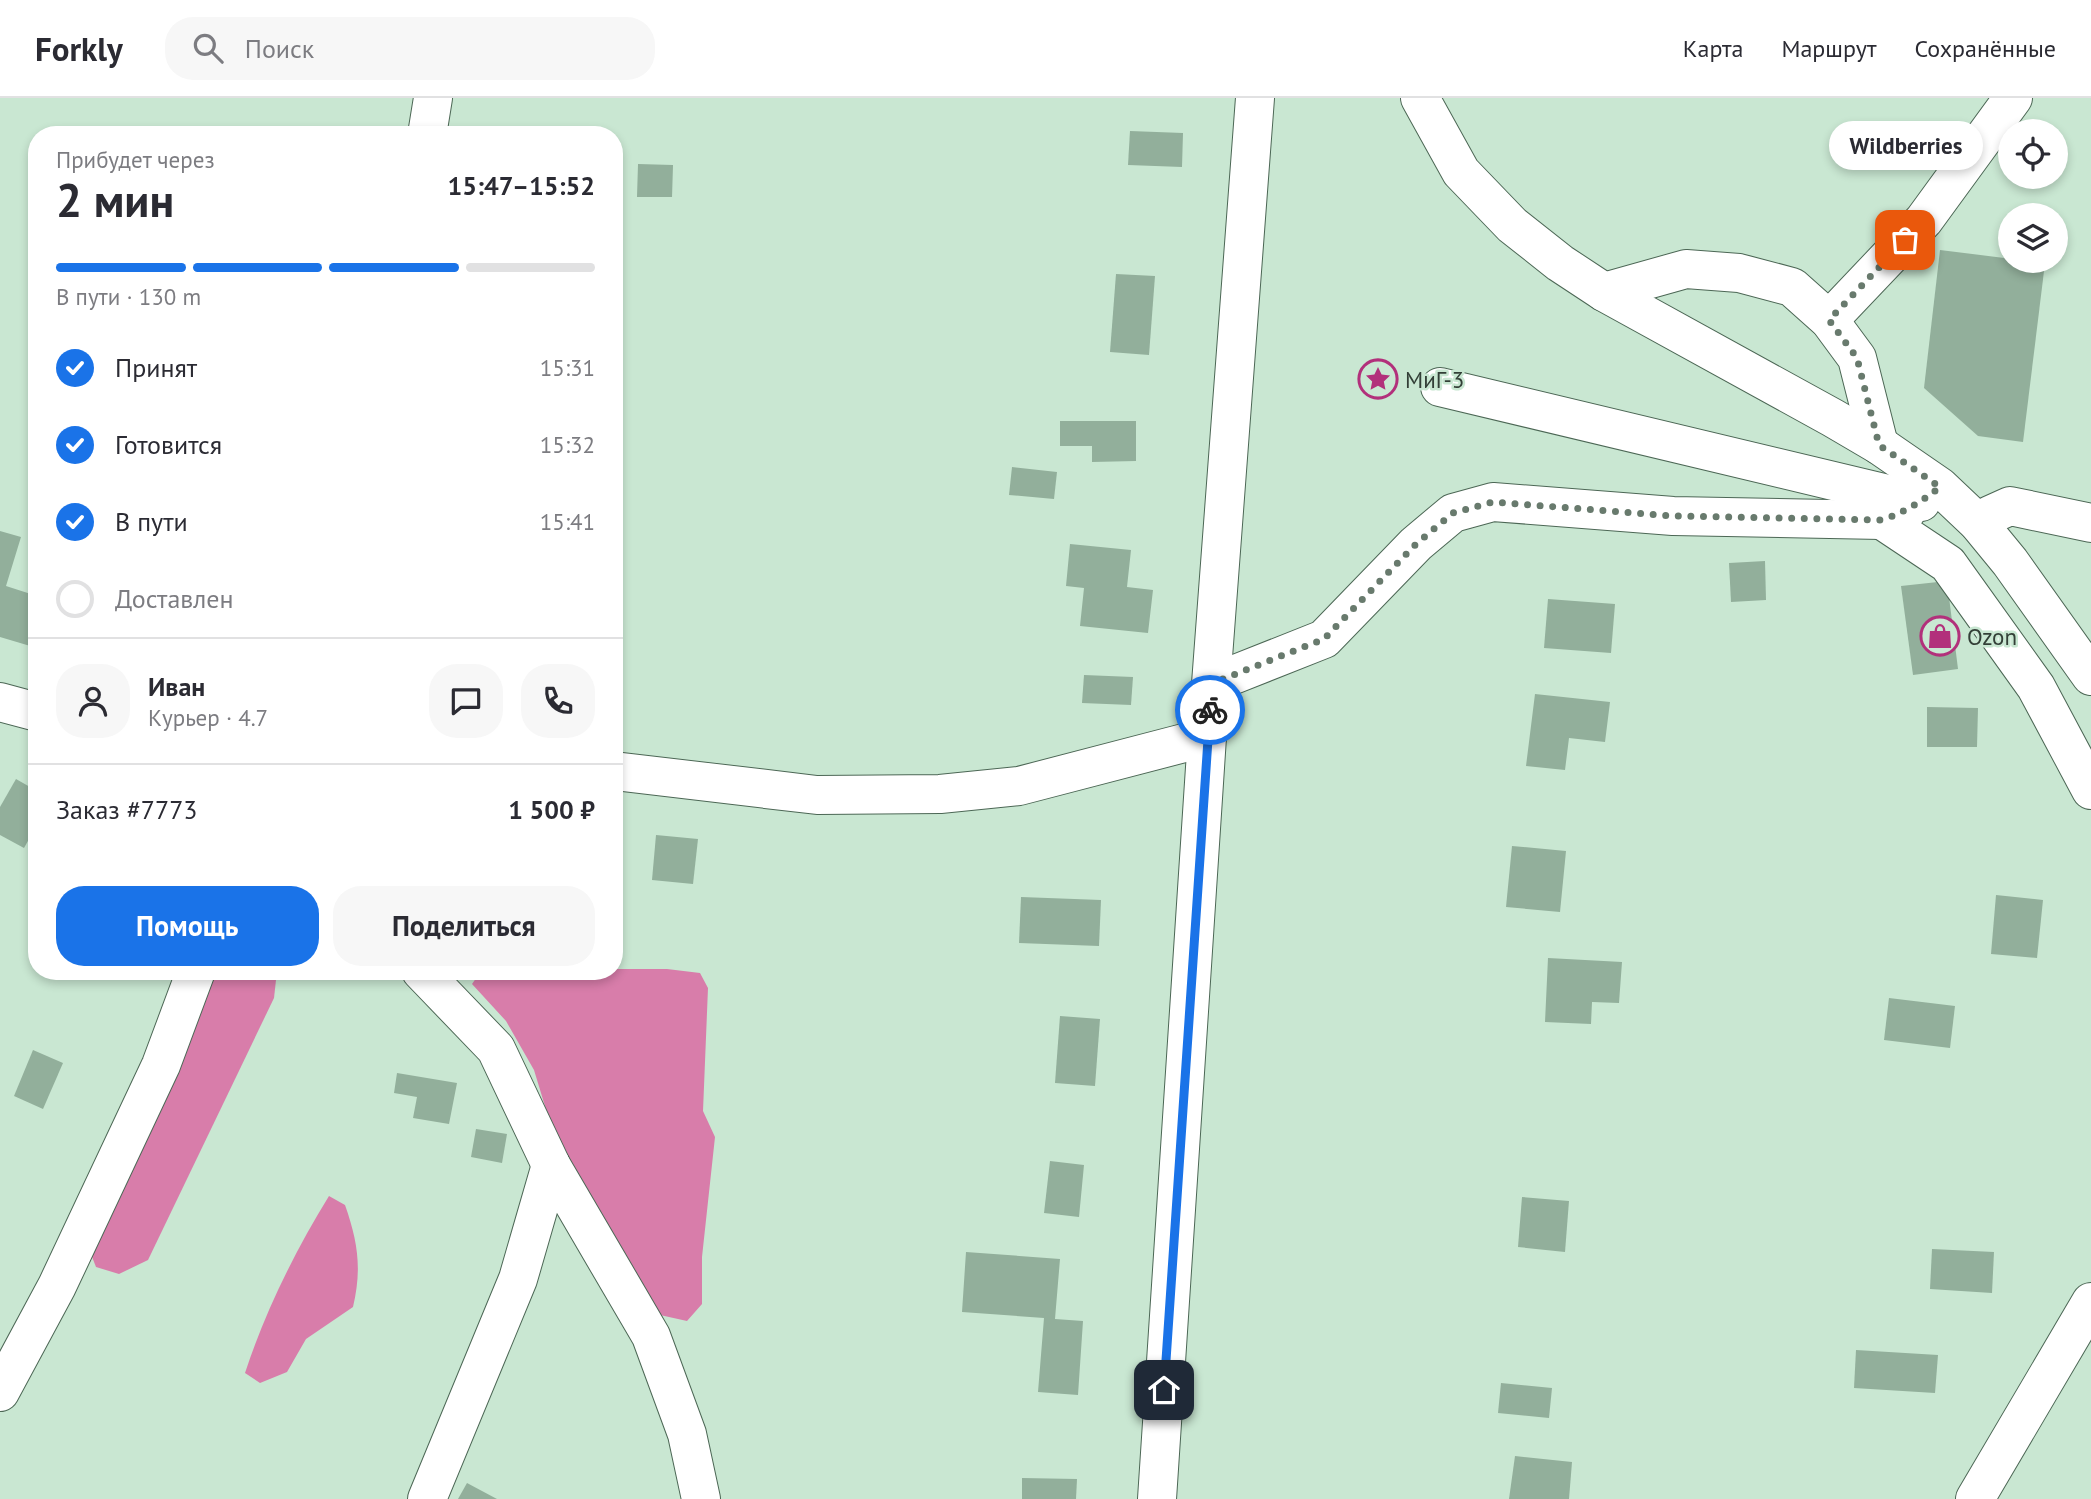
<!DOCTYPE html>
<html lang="ru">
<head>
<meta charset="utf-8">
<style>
  :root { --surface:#fff; --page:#f7f7f7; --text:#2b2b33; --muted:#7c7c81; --line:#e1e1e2; --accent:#1a73e8 }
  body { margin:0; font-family:"PT Sans",sans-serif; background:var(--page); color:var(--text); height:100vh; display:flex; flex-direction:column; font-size:26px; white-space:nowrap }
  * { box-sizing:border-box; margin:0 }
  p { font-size:23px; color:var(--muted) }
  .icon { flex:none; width:38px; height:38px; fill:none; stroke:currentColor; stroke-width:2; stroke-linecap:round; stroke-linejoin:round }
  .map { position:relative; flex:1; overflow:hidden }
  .drawer { position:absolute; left:28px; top:28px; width:595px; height:854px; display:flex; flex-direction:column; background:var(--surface); border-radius:28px; box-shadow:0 4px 10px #0003 }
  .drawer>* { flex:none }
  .fabs { position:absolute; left:1998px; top:21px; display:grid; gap:14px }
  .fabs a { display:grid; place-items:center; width:70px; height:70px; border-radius:50%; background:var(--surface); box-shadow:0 4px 10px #0003; font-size:35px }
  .pin { position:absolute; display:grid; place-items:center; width:60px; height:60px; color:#fff; margin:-30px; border-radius:14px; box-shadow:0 4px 10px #0006 }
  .courier { position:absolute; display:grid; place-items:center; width:70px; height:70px; margin:-35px; border:5px solid #1a73e8; border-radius:50%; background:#fff; color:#222; box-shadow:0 2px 9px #0007 }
  .bubble { position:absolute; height:49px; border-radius:24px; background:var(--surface); box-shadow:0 4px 10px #0003; font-size:23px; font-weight:700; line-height:49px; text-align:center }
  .summary em { font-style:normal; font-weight:700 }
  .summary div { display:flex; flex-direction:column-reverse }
  .summary { display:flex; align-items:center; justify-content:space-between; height:119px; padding:0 28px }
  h1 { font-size:46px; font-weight:700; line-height:52px }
  .bar { display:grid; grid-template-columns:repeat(4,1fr); gap:10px 7px; align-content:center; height:84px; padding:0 28px }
  .bar i { height:9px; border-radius:5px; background:var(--line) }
  .bar .current { background:var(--accent) }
  .bar p { grid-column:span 4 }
  .line { display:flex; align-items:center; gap:18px; padding:0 28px; border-top:2px solid var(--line) }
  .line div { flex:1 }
  .round { display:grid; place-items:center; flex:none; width:74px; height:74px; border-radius:28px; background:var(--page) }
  ol { padding:0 28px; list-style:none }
  li { display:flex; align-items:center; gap:21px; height:77px }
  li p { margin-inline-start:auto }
  li .icon { padding:7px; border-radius:50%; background:var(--accent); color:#fff; stroke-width:4 }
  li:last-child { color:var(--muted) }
  li i { width:38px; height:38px; border:4px solid var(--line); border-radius:50% }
  .primary-button { display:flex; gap:14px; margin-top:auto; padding:14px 28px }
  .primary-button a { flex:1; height:80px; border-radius:28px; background:var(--accent); color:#fff; font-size:28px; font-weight:700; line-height:80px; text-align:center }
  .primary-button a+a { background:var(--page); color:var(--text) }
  header { display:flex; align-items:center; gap:42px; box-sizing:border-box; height:98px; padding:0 35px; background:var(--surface); border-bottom:2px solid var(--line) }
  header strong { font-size:33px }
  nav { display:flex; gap:38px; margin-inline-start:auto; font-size:24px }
  .search { width:490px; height:63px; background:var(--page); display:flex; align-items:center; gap:18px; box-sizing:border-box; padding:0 24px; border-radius:28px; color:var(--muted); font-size:26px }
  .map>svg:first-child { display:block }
</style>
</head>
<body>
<header>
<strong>Forkly</strong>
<div class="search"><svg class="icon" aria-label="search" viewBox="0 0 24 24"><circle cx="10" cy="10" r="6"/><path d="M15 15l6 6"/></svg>Поиск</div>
<nav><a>Карта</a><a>Маршрут</a><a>Сохранённые</a></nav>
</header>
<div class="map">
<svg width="2091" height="1401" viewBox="0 0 2091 1401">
  <rect width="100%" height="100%" fill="#c9e7d2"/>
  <g fill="#d87daa">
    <polygon points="614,871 667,871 700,875 708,890 703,1013 715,1039 702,1159 702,1206 687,1223 660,1217 555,1041 534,972 506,923 472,886 481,873 614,873"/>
    <polygon points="216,873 277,873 274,900 148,1162 119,1176 96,1169 89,1151"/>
    <path d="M329 1098 345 1107C358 1144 362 1171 353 1209L306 1241 287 1274 260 1285 245 1275C265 1214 295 1153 329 1098Z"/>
  </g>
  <g fill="#92af9b">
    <polygon points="1130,33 1183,35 1182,69 1128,67"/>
    <polygon points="638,66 673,67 672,99 637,99"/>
    <polygon points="1940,152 2045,165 2023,344 1978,338 1924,290"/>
    <polygon points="1116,176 1155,178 1149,257 1110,254"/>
    <polygon points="1060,323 1136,323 1136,363 1092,364 1092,348 1060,348"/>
    <polygon points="1012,369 1057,374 1054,401 1009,397"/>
    <polygon points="0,433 21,439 6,488 37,498 37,550 0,539"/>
    <polygon points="1070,446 1131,452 1127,489 1153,492 1148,535 1080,528 1084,490 1066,488"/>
    <polygon points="1765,463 1766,502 1731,504 1729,465"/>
    <polygon points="1947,483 1958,571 1913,577 1901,488"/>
    <polygon points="1548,501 1615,506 1611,555 1544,550"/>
    <polygon points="1084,577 1133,579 1131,607 1082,605"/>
    <polygon points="1535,596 1610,604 1605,644 1569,640 1565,672 1526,668"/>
    <polygon points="1927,609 1978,610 1977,649 1927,649"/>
    <polygon points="16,681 37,693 37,727 24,750 0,737 0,709"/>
    <polygon points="656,737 698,741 693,786 652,782"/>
    <polygon points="1512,748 1566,753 1560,814 1506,809"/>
    <polygon points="1996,797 2043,802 2037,860 1991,856"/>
    <polygon points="1021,799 1101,802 1099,848 1019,845"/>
    <polygon points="1548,860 1622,864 1619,905 1592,904 1591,926 1545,924"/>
    <polygon points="1889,900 1955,908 1950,950 1884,942"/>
    <polygon points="1060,918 1100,921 1095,988 1055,985"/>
    <polygon points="33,952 63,965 43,1011 14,998"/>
    <polygon points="397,975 457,985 449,1026 413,1020 417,999 394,995"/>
    <polygon points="476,1031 507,1036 502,1065 471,1059"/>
    <polygon points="1050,1063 1084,1067 1079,1119 1044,1115"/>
    <polygon points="1522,1099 1569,1103 1565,1154 1518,1149"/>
    <polygon points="1932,1151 1994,1154 1992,1195 1930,1191"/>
    <polygon points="966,1154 1060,1161 1055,1221 1083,1223 1078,1297 1038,1294 1044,1220 962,1214"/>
    <polygon points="1856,1252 1938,1257 1935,1295 1854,1290"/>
    <polygon points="1501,1285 1552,1290 1549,1320 1498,1315"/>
    <polygon points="1515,1358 1572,1364 1569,1401 1509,1401"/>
    <polygon points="1022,1380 1077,1381 1076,1401 1022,1401"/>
    <polygon points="467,1385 497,1401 458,1401"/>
  </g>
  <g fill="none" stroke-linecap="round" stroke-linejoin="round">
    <g stroke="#4c6755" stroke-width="40">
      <g id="minor">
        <polyline points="427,37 433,0"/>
        <polyline points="1604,194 1686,171 1739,175 1792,189 1829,222 1857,260 1879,347"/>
        <polyline points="1829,222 1924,122 2013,0"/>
        <polyline points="1440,289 1921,404"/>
        <polyline points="1906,414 1882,422 1948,466 2036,589 2091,692"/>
        <polyline points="1978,425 1990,417 2010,408 2091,425"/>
        <polyline points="1213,585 1324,541 1416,446 1453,415 1493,404 1673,418 1882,422"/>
        <polyline points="0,604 37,614"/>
        <polyline points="614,673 817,697 940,696 1019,688 1207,639"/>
        <polyline points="421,873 496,951 551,1067 651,1238 687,1336 701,1401"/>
        <polyline points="0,1294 57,1188 161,967 196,873"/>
        <polyline points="427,1401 518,1181 551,1067"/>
        <polyline points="1157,1401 1207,639 1255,0"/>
        <polyline points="1975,1401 2091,1204"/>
      </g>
    </g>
    <g stroke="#4c6755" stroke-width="40">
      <polyline id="major" points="1420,0 1461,74 1512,127 1560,165 1604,194 1833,320 1879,347 1940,389 1978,425 2010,464 2091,578"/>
    </g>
    <use href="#minor" stroke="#fff" stroke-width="38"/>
    <use href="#major" stroke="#fff" stroke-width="38"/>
  </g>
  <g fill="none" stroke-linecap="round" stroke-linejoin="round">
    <path stroke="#687a6d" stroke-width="7" stroke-dasharray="0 12.6" d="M1210 612 1213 585 1324 541 1416 446 1453 415 1493 404 1673 418 1882 422C1905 414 1921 404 1940 389L1879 347 1857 260 1829 222 1905 142"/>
    <polyline stroke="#1a73e8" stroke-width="9" points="1164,1292 1210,612"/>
  </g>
  <defs>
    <g id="sight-ring" transform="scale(2.0125)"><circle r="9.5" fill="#c9e7d2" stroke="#b2307b" stroke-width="1.5"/><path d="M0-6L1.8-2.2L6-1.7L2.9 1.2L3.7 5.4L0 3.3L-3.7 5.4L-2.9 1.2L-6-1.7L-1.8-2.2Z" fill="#b2307b"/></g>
    <g id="shop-ring" transform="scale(2.0125)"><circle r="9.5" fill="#c9e7d2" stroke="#b2307b" stroke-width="1.5"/><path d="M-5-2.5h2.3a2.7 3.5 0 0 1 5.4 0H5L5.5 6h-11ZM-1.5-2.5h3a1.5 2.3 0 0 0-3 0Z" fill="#b2307b"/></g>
  </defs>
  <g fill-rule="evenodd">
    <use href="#sight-ring" x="1378" y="281"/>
    <use href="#shop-ring" x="1940" y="538"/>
  </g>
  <g text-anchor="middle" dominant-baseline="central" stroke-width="5" stroke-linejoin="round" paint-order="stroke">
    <g font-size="23" fill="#333f37" stroke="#c9e7d2" text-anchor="start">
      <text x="1405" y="281">МиГ-3</text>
      <text x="1967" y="538">Ozon</text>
    </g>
  </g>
</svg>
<div class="fabs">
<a><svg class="icon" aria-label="locate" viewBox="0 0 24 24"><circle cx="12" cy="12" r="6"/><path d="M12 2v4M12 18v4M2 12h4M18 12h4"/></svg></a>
<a><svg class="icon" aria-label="layers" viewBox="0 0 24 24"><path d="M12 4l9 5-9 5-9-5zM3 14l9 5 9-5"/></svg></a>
</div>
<div class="pin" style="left:1905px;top:142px;background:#ea580c"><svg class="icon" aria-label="bag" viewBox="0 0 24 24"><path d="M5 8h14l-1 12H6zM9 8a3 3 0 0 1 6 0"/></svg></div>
<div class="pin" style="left:1164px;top:1292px;background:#1f2937"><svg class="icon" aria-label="home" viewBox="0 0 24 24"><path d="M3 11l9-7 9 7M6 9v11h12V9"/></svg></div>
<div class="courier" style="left:1210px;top:612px"><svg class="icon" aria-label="bike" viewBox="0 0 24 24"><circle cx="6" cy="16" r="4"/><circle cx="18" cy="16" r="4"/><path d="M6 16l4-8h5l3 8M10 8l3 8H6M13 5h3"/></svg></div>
<div class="bubble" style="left:1829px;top:23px;width:154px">Wildberries</div>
<section class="drawer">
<div class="summary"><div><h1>2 мин</h1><p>Прибудет через</p></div><em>15:47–15:52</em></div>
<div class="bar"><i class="current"></i><i class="current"></i><i class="current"></i><i></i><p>В пути · 130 m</p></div>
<ol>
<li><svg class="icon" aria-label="check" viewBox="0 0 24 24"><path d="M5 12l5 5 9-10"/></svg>Принят<p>15:31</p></li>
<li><svg class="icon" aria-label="check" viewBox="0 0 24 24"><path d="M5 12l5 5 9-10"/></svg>Готовится<p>15:32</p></li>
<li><svg class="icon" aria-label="check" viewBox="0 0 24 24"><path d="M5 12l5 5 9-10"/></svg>В пути<p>15:41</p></li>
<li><i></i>Доставлен</li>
</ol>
<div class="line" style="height:126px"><a class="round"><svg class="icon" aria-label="person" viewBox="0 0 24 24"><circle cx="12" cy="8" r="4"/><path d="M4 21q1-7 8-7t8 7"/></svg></a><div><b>Иван</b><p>Курьер · 4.7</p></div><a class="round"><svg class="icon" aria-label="chat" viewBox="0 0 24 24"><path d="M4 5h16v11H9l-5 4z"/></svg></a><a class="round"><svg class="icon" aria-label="phone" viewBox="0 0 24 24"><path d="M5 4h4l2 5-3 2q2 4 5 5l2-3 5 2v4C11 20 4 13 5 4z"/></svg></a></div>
<div class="line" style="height:91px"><div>Заказ #7773</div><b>1 500 ₽</b></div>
<div class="primary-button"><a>Помощь</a><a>Поделиться</a></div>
</section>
</div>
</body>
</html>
